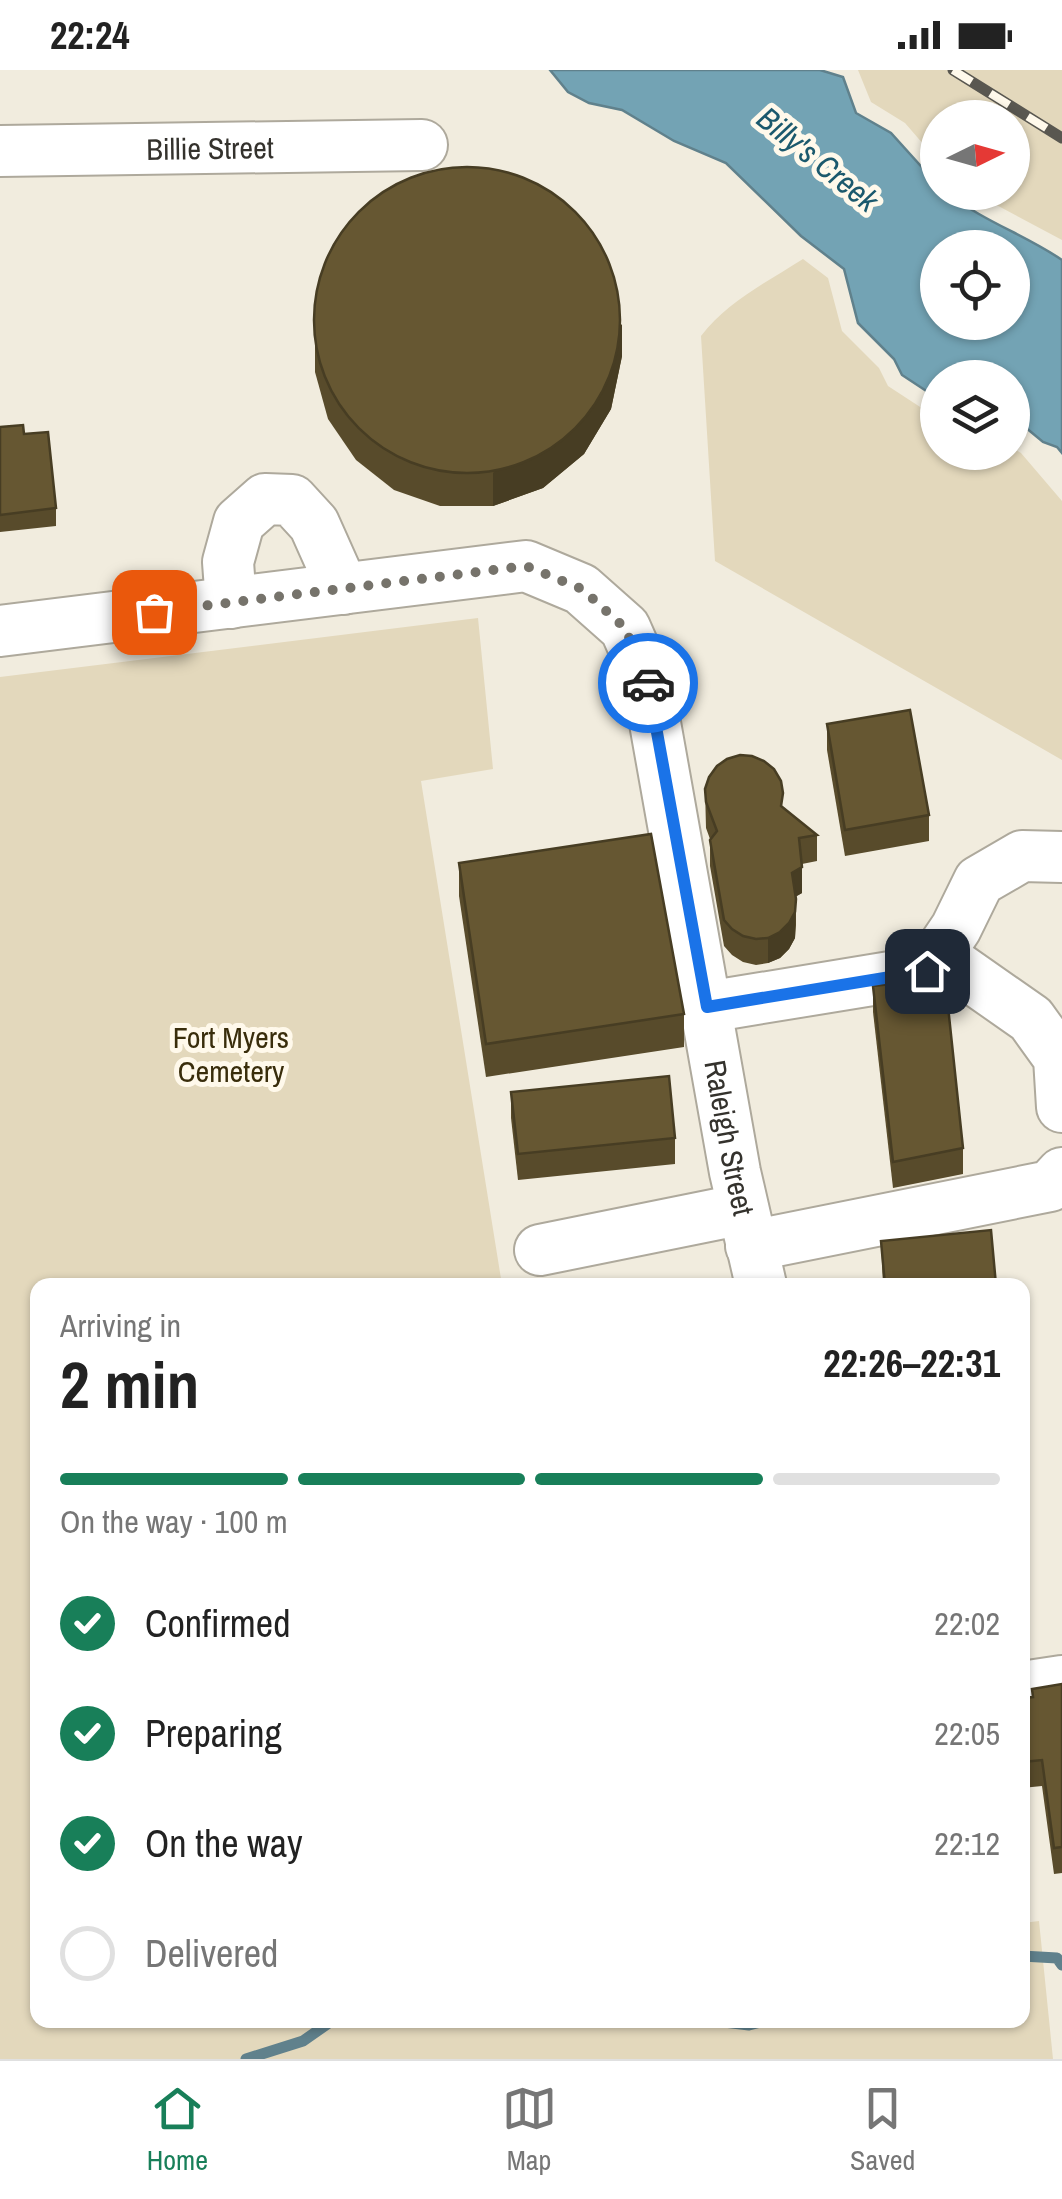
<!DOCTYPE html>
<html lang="en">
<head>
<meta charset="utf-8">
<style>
  :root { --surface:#fff; --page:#f6f6f6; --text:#222; --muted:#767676; --line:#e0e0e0; --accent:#187f59 }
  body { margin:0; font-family:"Archivo Narrow",sans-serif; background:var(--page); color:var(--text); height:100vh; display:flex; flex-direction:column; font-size:38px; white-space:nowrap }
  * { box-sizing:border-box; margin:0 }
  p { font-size:32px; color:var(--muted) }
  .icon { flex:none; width:55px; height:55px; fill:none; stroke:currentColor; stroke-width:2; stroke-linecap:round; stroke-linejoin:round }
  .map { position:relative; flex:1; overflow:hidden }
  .panel { position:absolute; left:30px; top:1208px; width:1000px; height:750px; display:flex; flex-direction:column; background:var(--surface); border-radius:20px; box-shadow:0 2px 8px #0004 }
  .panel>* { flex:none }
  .needle { width:65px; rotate:85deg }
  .controls { position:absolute; left:920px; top:30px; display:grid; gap:20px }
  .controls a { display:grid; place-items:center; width:110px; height:110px; border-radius:50%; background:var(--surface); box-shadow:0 2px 8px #0004; font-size:50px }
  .pin { position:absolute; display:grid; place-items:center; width:85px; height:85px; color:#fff; margin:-42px; border-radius:20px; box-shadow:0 5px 15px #0006 }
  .courier { position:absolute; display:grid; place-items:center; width:100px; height:100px; margin:-50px; border:8px solid #1a73e8; border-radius:50%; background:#fff; color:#222; box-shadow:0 2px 12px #0007 }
  .head em { font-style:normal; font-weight:700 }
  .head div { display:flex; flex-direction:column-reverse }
  .head { display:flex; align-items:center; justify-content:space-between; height:170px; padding:0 30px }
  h1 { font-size:65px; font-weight:700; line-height:75px }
  .bar { display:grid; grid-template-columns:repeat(4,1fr); gap:15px 10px; align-content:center; height:120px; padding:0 30px }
  .bar i { height:12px; border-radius:8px; background:var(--line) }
  .bar .active { background:var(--accent) }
  .bar p { grid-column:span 4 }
  ol { padding:0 30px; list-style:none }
  li { display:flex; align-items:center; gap:30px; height:110px }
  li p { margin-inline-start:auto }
  li .icon { padding:10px; border-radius:50%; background:var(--accent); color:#fff; stroke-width:4 }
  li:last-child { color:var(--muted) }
  li i { width:55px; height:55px; border:5px solid var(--line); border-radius:50% }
  .status { display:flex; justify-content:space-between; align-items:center; height:70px; padding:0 50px; background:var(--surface); direction:ltr }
  .status svg { height:28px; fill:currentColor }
  .tab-bar { display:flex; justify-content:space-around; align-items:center; height:140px; border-top:2px solid var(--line); background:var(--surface); font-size:28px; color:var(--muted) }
  .tab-bar a { display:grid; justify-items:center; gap:5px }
  .tab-bar .active { color:var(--accent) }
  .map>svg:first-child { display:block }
</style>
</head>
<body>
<div class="status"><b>22:24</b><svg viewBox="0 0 49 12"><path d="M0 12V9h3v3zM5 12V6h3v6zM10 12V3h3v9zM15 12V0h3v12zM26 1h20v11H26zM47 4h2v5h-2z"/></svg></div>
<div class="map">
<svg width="1062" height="1989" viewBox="0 0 1062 1989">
  <rect width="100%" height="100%" fill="#f1ecde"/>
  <g fill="#e3d8bc">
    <polygon points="858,0 1062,0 1062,170 974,123 1012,122 1012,48 938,48 937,90 905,53 871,32"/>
    <path d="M803 189 828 208 842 261 879 298 888 316 937 348 938 382H1012L1013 378 1021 383 1062 431V690L715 491 701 266C727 232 767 212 803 189Z"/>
    <polygon points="478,548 493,699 421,711 502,1215 38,1215 38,1950 1022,1950 1023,1853 1039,1851 1053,1989 0,1989 0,607"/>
  </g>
  <path fill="#73a3b4" stroke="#60818c" stroke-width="2.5" fill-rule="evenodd" d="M550 0H820L843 7 856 43 891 63 937 114 938 122 948 123C982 151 1026 165 1062 190V383L1057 377 1043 372 1013 347 1012 308H938L937 328 902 305 894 289 858 253 844 199 801 166 726 93 674 71 622 40 589 33 568 22ZM938 178H1012V252H938Z"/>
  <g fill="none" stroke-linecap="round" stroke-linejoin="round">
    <g stroke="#60818c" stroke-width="11">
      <polyline points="1022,1886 1057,1888 1062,1895"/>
      <polyline points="707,1950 749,1955 768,1950"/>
      <polyline points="246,1989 303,1971 333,1950"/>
    </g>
    <g stroke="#aea99c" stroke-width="54">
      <g id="minor">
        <path id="s1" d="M0 81 422 75"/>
        <polyline points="231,533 228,492 239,452 265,429 292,430 314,454 343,519"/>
        <path id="s2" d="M0 561 526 496 581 519 625 558 647 608 735 1102 761 1215"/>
        <polyline points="938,884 1031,949 1059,988 1062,1037"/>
        <polyline points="707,937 927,901 956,858 979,811 1022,786 1062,787"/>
        <polyline points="751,1176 1050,1116 1062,1103"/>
        <polyline points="540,1180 743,1139"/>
        <polyline points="1022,1617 1062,1611"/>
      </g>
    </g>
    <use href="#minor" stroke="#fff" stroke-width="50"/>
    <g stroke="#595750" stroke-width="11">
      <polyline id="rail" points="953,0 1062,68"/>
    </g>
    <use href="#rail" stroke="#fff9eb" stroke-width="8" stroke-dasharray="22" stroke-linecap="butt"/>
  </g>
  <g fill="#584b2b">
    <polygon points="315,270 622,286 611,339 584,384 543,418 493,436 440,436 394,420 356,390 328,349 315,302"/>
    <polygon points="0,357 24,364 56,438 56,456 0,462"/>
    <polygon points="827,654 929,745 929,771 845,786 827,680"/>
    <polygon points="705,719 783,738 817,765 817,791 802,794 802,823 796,826 796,855 795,868 789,879 780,888 768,893 756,895 743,892 732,885 724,876 710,796 710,769 706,758"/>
    <polygon points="459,793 684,944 684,977 486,1007 459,826"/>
    <polygon points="873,916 963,1078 963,1104 893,1118 873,942"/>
    <polygon points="511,1022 675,1068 675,1094 518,1110 511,1048"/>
    <polygon points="881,1171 996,1215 883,1215"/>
    <polygon points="1062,1614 1062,1803 1054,1804 1042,1716 1022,1718 1022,1628 1032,1627 1032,1619"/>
  </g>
  <g fill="#473d23">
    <polygon points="622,254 622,286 611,339 584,384 543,418 493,436 493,403"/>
    <polygon points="802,797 802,823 792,829 792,803"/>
    <polygon points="796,829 795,868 789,879 780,888 768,893 768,868"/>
  </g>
  <g fill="#665732" stroke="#473d23" stroke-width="2.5">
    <circle cx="467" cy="250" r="153"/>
    <polygon points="23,355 24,364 48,362 56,438 0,445 0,357"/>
    <polygon points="910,640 929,745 845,760 827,654"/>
    <polygon points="740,685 752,686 764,691 774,699 781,711 783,723 781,736 817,765 799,768 802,797 792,803 796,829 795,842 789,853 780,862 768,868 756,869 743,866 732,859 724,850 710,770 717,761 706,732 705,719 709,707 717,696 727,689"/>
    <polygon points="651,764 684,944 486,974 459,793"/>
    <polygon points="945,908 963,1078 893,1092 873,916"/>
    <polygon points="669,1006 675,1068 518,1084 511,1022"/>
    <polygon points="991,1160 996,1215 885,1215 881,1171"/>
    <polygon points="1062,1614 1062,1777 1054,1778 1042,1690 1022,1692 1022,1628 1033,1627 1032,1619"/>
  </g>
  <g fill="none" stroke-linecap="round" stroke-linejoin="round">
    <polyline stroke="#76736b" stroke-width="10" stroke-dasharray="0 18" points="154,542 526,496 582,519 625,558 648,613"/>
    <polyline stroke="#1a73e8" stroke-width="12" points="648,613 707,937 927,901"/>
  </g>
  <g text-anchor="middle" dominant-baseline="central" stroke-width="10" stroke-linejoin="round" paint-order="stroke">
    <g font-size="30" fill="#34322d" stroke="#fff9eb">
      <text stroke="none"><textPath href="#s1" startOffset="210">Billie Street</textPath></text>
      <text stroke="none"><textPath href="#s2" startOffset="1170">Raleigh Street</textPath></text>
    </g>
    <g font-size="30" fill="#392d0b" stroke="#fff9eb">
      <text x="231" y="967">Fort Myers<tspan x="231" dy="34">Cemetery</tspan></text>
    </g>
    <g font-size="32" font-style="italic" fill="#1b596d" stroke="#fff9eb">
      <text transform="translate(818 89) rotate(39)">Billy's Creek</text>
    </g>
  </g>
</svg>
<div class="controls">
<a><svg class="needle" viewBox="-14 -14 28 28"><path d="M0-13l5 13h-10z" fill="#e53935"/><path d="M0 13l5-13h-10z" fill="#767676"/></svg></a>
<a><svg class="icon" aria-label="locate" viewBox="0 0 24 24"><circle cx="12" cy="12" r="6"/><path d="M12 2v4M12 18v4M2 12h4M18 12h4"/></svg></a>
<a><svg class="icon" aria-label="layers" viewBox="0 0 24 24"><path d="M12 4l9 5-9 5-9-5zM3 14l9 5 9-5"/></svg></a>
</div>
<div class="pin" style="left:154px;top:542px;background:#ea580c"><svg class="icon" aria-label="bag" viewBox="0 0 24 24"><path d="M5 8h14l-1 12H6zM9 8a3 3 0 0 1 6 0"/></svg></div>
<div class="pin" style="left:927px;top:901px;background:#1f2937"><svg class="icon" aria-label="home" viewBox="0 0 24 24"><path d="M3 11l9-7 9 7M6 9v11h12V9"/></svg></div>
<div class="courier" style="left:648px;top:613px"><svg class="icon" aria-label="car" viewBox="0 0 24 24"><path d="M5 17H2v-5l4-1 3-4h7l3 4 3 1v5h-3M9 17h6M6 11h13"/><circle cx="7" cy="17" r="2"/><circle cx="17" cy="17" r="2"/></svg></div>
<section class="panel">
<div class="head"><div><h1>2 min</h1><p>Arriving in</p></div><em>22:26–22:31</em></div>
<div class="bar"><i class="active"></i><i class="active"></i><i class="active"></i><i></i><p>On the way · 100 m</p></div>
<ol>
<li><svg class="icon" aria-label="check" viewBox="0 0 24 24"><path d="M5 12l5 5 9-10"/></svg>Confirmed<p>22:02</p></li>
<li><svg class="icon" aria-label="check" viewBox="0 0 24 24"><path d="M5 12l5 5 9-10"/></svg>Preparing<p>22:05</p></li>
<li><svg class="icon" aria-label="check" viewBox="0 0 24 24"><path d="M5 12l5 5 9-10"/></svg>On the way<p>22:12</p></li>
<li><i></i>Delivered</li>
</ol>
</section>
</div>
<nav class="tab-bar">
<a class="active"><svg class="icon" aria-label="home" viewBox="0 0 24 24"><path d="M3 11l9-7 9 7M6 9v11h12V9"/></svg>Home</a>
<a><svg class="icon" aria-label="map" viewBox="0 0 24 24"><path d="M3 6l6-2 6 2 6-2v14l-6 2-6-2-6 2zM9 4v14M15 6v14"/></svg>Map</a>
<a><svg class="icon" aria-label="saved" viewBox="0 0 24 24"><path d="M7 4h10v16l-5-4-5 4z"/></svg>Saved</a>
</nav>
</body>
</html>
